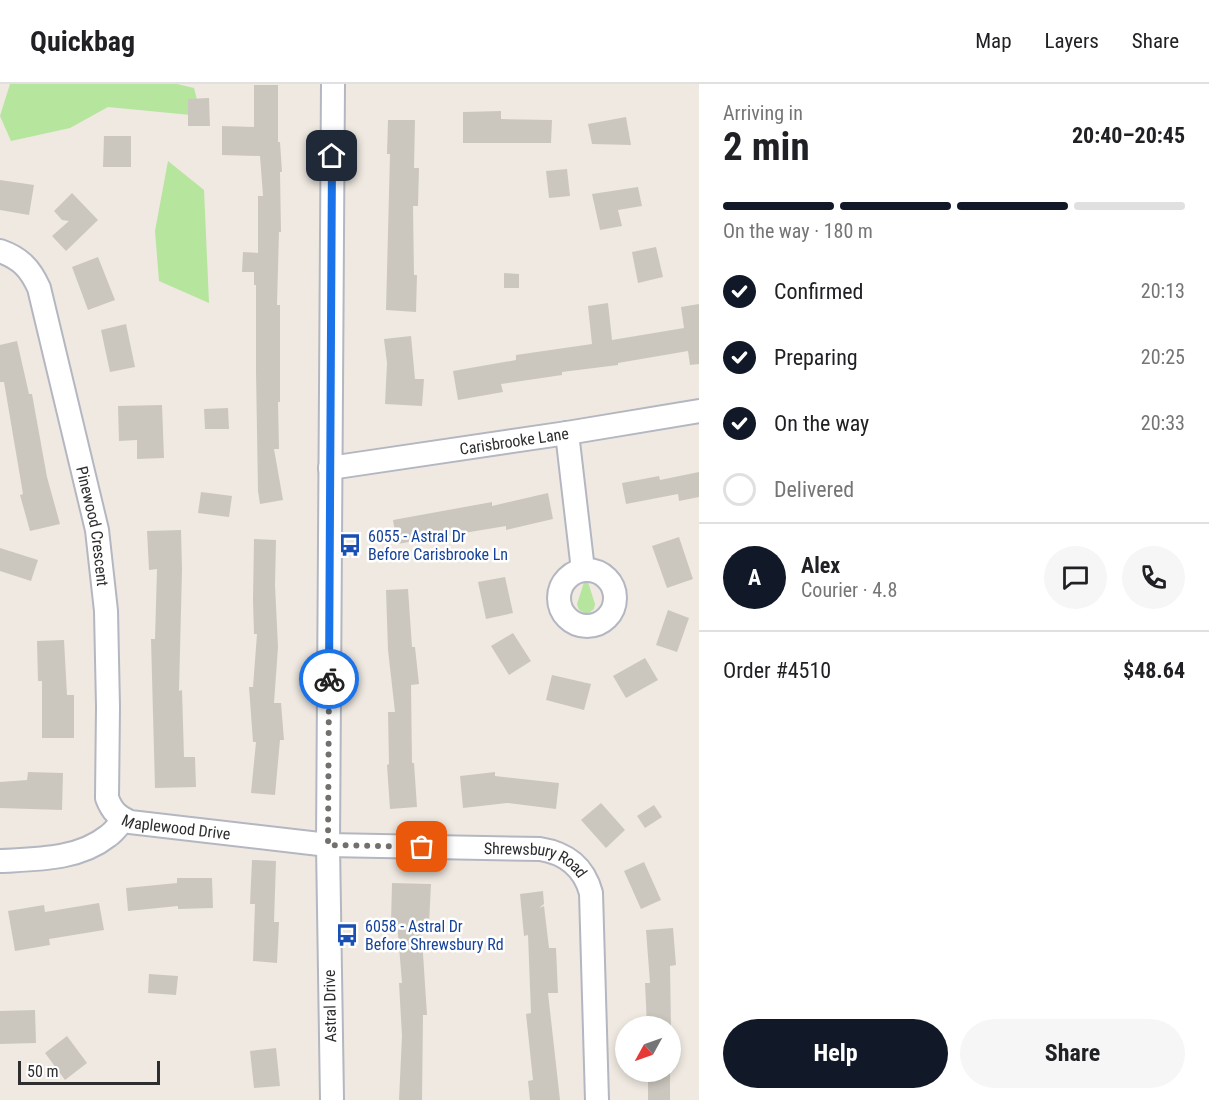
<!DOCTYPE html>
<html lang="en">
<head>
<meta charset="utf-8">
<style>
  :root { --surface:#fff; --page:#f6f6f6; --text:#202124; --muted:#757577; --line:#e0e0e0; --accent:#111827 }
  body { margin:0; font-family:"Roboto Condensed",sans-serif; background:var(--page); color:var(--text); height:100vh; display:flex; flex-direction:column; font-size:22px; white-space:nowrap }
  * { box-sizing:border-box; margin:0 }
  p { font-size:20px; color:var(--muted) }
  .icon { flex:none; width:33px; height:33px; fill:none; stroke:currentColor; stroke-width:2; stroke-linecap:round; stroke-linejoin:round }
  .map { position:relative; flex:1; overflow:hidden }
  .details { display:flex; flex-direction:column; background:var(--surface); width:510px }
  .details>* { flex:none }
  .needle { width:39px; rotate:230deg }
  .buttons { position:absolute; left:615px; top:932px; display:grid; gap:12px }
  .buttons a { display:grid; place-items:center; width:66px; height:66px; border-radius:50%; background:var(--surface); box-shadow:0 3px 9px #0003; font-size:30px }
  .scale { position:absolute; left:18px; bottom:15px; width:142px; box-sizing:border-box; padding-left:6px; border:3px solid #2e2e2e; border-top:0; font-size:16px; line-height:21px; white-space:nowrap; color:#2e2e2e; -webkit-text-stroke:4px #fff; paint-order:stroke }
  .pin { position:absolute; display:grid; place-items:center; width:51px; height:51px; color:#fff; margin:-26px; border-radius:12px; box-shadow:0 3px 9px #0006 }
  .courier { position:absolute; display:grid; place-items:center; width:60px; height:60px; margin:-30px; border:4px solid #1a73e8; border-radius:50%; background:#fff; color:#222; box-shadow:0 2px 8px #0007 }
  .overview em { font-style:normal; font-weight:700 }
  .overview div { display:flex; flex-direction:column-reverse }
  .overview { display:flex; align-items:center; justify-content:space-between; height:102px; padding:0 24px }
  h1 { font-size:39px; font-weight:700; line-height:45px }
  .bar { display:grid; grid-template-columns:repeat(4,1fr); gap:9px 6px; align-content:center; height:72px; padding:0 24px }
  .bar i { height:8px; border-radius:4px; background:var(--line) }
  .bar .active { background:var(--accent) }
  .bar p { grid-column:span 4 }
  .line { display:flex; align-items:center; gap:15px; padding:0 24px; border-top:2px solid var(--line) }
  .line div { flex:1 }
  .round { display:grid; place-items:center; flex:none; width:63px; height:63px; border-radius:32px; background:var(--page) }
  ol { padding:0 24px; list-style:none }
  li { display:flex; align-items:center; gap:18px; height:66px }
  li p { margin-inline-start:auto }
  li .icon { padding:6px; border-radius:50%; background:var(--accent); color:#fff; stroke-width:4 }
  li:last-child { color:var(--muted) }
  li i { width:33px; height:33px; border:3px solid var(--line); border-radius:50% }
  .button { display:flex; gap:12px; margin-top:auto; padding:12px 24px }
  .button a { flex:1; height:69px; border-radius:36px; background:var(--accent); color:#fff; font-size:24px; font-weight:700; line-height:69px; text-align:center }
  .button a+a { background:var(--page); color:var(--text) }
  header { display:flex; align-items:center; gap:36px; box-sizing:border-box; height:84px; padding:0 30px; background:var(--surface); border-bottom:2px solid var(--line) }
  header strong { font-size:28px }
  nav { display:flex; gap:33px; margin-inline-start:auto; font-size:21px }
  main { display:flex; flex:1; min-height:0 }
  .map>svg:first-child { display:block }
</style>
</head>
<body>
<header>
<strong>Quickbag</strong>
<nav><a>Map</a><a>Layers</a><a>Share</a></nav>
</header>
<main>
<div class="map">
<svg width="699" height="1016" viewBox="0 0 699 1016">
  <rect width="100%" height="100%" fill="#efe9e1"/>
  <g fill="#b6e59e">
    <polygon points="10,0 177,0 194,4 201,32 108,23 70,44 11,57 0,32"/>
    <polygon points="168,77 204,106 209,219 159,197 155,147"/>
    <polygon points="586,492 595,520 594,525 587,530 579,526 577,520"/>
  </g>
  <g fill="#cbc7bf">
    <polygon points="254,1 278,1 278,58 280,58 282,88 280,88 281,148 279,148 277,221 280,221 280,318 278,318 279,365 274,365 283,416 260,420 258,407 256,288 256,201 254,201 254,188 242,188 243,168 258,169 258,112 263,112 260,72 222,71 222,42 254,43"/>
    <polygon points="209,14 210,42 188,42 188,15"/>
    <polygon points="501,27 501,35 552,36 551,59 463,59 463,28"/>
    <polygon points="626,33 631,61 592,60 588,40"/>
    <polygon points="388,36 415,36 414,84 419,84 418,122 413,122 414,191 417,191 416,228 386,226 390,70 387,70"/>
    <polygon points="104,52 131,52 131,83 103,83"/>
    <polygon points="567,85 570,112 549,114 546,87"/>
    <polygon points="0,96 34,101 29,131 0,126"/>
    <polygon points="638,103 642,122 618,126 622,142 600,146 592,110"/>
    <polygon points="72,109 98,136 66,167 52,152 69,137 62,136 54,127"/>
    <polygon points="656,163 663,193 638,199 632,168"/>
    <polygon points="98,173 115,216 88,226 72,183"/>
    <polygon points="504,189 519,190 519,204 504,204"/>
    <polygon points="608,219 612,256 684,244 681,223 699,220 699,280 690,281 688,267 618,279 618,281 562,288 562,291 501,300 503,308 458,316 453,287 516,276 516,271 592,260 588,222"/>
    <polygon points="126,240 135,283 110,288 101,246"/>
    <polygon points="411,252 415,295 424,295 422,322 385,320 387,279 384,255"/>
    <polygon points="17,257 29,310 32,310 47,393 60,440 30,447 20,411 23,410 4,298 0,298 0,261"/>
    <polygon points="162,321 164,374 137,375 137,356 119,357 118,322"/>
    <polygon points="228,324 229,345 205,345 204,325"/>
    <polygon points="699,388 699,413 679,417 678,410 626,420 622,399 659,392 660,396"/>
    <polygon points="201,408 232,412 229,433 198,429"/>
    <polygon points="548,409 553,435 506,446 506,442 397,460 393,436 492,418 492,422"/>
    <polygon points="181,446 182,486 179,607 182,606 184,673 195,673 196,703 155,704 151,555 155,555 157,485 149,486 147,447"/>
    <polygon points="679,453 693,495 667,504 652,462"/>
    <polygon points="254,455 276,456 275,501 278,563 274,619 281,619 284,656 280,656 275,711 251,709 256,658 253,658 249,603 253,603 257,550 254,550 253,516"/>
    <polygon points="0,464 38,476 31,497 0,487"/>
    <polygon points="505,493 513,529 486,535 478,498"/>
    <polygon points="408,505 412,563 415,563 419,600 411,601 412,679 414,679 417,723 390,725 387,681 389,680 388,628 395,628 388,566 386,506"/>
    <polygon points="668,526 689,534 677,568 656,561"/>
    <polygon points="513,549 531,577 509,591 491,562"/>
    <polygon points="64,556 67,611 74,611 74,654 42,654 42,597 38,597 37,557"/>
    <polygon points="645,574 658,596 626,614 613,592"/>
    <polygon points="552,591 591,600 584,626 546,616"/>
    <polygon points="28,688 63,689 62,726 0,724 0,698 27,696"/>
    <polygon points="495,688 495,692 559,699 556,725 507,719 463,724 460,692"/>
    <polygon points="601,719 625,746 606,764 581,736"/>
    <polygon points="654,721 662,733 645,744 637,732"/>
    <polygon points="252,776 276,777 274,838 279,838 277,879 253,877 255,820 250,820"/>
    <polygon points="644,778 661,816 641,825 624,787"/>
    <polygon points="177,794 212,794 213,824 178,825 178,822 128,827 126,804 177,799"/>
    <polygon points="392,799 431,800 429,840 421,839 427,931 423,931 422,1016 399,1016 402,952 399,899 402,899 397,838 391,838"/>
    <polygon points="543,807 544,820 539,824 544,822 549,864 556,864 558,909 548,909 560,1016 530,1016 528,997 533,996 526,930 531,929 528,851 524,852 520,810"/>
    <polygon points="99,819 104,846 49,855 50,861 15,867 8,827 44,821 45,828"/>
    <polygon points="673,844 676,881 670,882 671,942 647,942 645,899 650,899 646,846"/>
    <polygon points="149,890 178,892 176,911 148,909"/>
    <polygon points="35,926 36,959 0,960 0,927"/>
    <polygon points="67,952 87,979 65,996 45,969"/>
    <polygon points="276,964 280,1002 254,1004 250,967"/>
    <rect x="648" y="987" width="22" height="29"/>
  </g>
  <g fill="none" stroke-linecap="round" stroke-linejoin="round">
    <g stroke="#b4b7c1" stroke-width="26">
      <g id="street">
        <path id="s1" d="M0 167C20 174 30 184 39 204L97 446 106 527 108 623 107 714C112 727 117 732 130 738L328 761 540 765C566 769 584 783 591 809L597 1016"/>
        <polyline points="567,349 583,486"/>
        <path id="s2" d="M330 384 567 349 699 327"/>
        <circle cx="587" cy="514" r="28"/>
        <path d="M0 777C36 775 78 776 108 752 114 748 119 741 124 735"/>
        <polyline points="332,1016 328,761 333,0"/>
      </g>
    </g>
    <use href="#street" stroke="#fff" stroke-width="22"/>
  </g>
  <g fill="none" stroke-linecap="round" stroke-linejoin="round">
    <polyline stroke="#726f6d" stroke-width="6" stroke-dasharray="0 10.8" points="329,595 328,761 422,763"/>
    <polyline stroke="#1a73e8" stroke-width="8" points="329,595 332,72"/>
  </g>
  <defs>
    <g id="bus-bare" transform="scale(1.8)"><path d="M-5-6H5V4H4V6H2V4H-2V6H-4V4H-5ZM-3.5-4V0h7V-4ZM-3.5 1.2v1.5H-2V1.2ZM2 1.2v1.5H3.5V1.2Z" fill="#1a4fb4" stroke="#fff" stroke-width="2.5" paint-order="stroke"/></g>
  </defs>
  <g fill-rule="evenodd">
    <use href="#bus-bare" x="350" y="461"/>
    <use href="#bus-bare" x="347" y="851"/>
  </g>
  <g text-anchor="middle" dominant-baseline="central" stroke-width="5" stroke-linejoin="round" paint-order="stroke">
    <g font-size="16" fill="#2e2e2e" stroke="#fff">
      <text stroke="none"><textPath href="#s2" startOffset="186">Carisbrooke Lane</textPath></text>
      <text stroke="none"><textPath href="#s1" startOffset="300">Pinewood Crescent</textPath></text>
      <text stroke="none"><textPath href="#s1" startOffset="654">Maplewood Drive</textPath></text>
      <text stroke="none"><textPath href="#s1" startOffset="1017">Shrewsbury Road</textPath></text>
      <text transform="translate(330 922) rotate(-91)">Astral Drive</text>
    </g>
    <g font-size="16" fill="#164399" stroke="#fff" text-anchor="start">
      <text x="368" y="452">6055 - Astral Dr<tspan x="368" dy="18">Before Carisbrooke Ln</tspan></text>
      <text x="365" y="842">6058 - Astral Dr<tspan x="365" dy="18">Before Shrewsbury Rd</tspan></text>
    </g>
  </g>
</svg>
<div class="buttons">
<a><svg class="needle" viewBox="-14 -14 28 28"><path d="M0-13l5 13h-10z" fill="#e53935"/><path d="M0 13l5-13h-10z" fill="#757577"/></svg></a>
</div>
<div class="scale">50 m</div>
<div class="pin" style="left:422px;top:763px;background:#ea580c"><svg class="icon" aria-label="bag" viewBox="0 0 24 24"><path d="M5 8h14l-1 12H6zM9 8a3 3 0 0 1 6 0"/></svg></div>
<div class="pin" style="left:332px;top:72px;background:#1f2937"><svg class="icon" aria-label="home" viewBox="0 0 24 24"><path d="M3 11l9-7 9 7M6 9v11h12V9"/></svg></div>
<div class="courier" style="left:329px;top:595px"><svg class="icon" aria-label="bike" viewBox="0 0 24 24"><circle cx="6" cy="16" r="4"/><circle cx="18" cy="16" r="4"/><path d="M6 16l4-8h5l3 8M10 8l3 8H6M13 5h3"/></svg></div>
</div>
<section class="details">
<div class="overview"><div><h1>2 min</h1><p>Arriving in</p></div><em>20:40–20:45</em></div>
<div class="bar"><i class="active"></i><i class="active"></i><i class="active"></i><i></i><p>On the way · 180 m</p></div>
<ol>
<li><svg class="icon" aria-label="check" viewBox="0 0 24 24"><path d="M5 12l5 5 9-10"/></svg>Confirmed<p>20:13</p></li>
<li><svg class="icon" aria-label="check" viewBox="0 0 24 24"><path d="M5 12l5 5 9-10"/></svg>Preparing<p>20:25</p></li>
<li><svg class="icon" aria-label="check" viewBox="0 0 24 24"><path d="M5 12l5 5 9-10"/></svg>On the way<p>20:33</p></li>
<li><i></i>Delivered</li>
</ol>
<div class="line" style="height:108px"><b class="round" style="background:var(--accent);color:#fff">A</b><div><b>Alex</b><p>Courier · 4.8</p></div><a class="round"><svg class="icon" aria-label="chat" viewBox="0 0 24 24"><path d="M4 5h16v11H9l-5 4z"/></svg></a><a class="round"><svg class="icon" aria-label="phone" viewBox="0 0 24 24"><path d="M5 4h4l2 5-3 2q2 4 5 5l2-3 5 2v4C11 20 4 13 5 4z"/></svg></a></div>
<div class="line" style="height:78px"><div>Order #4510</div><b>$48.64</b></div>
<div class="button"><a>Help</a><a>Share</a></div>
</section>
</main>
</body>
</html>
